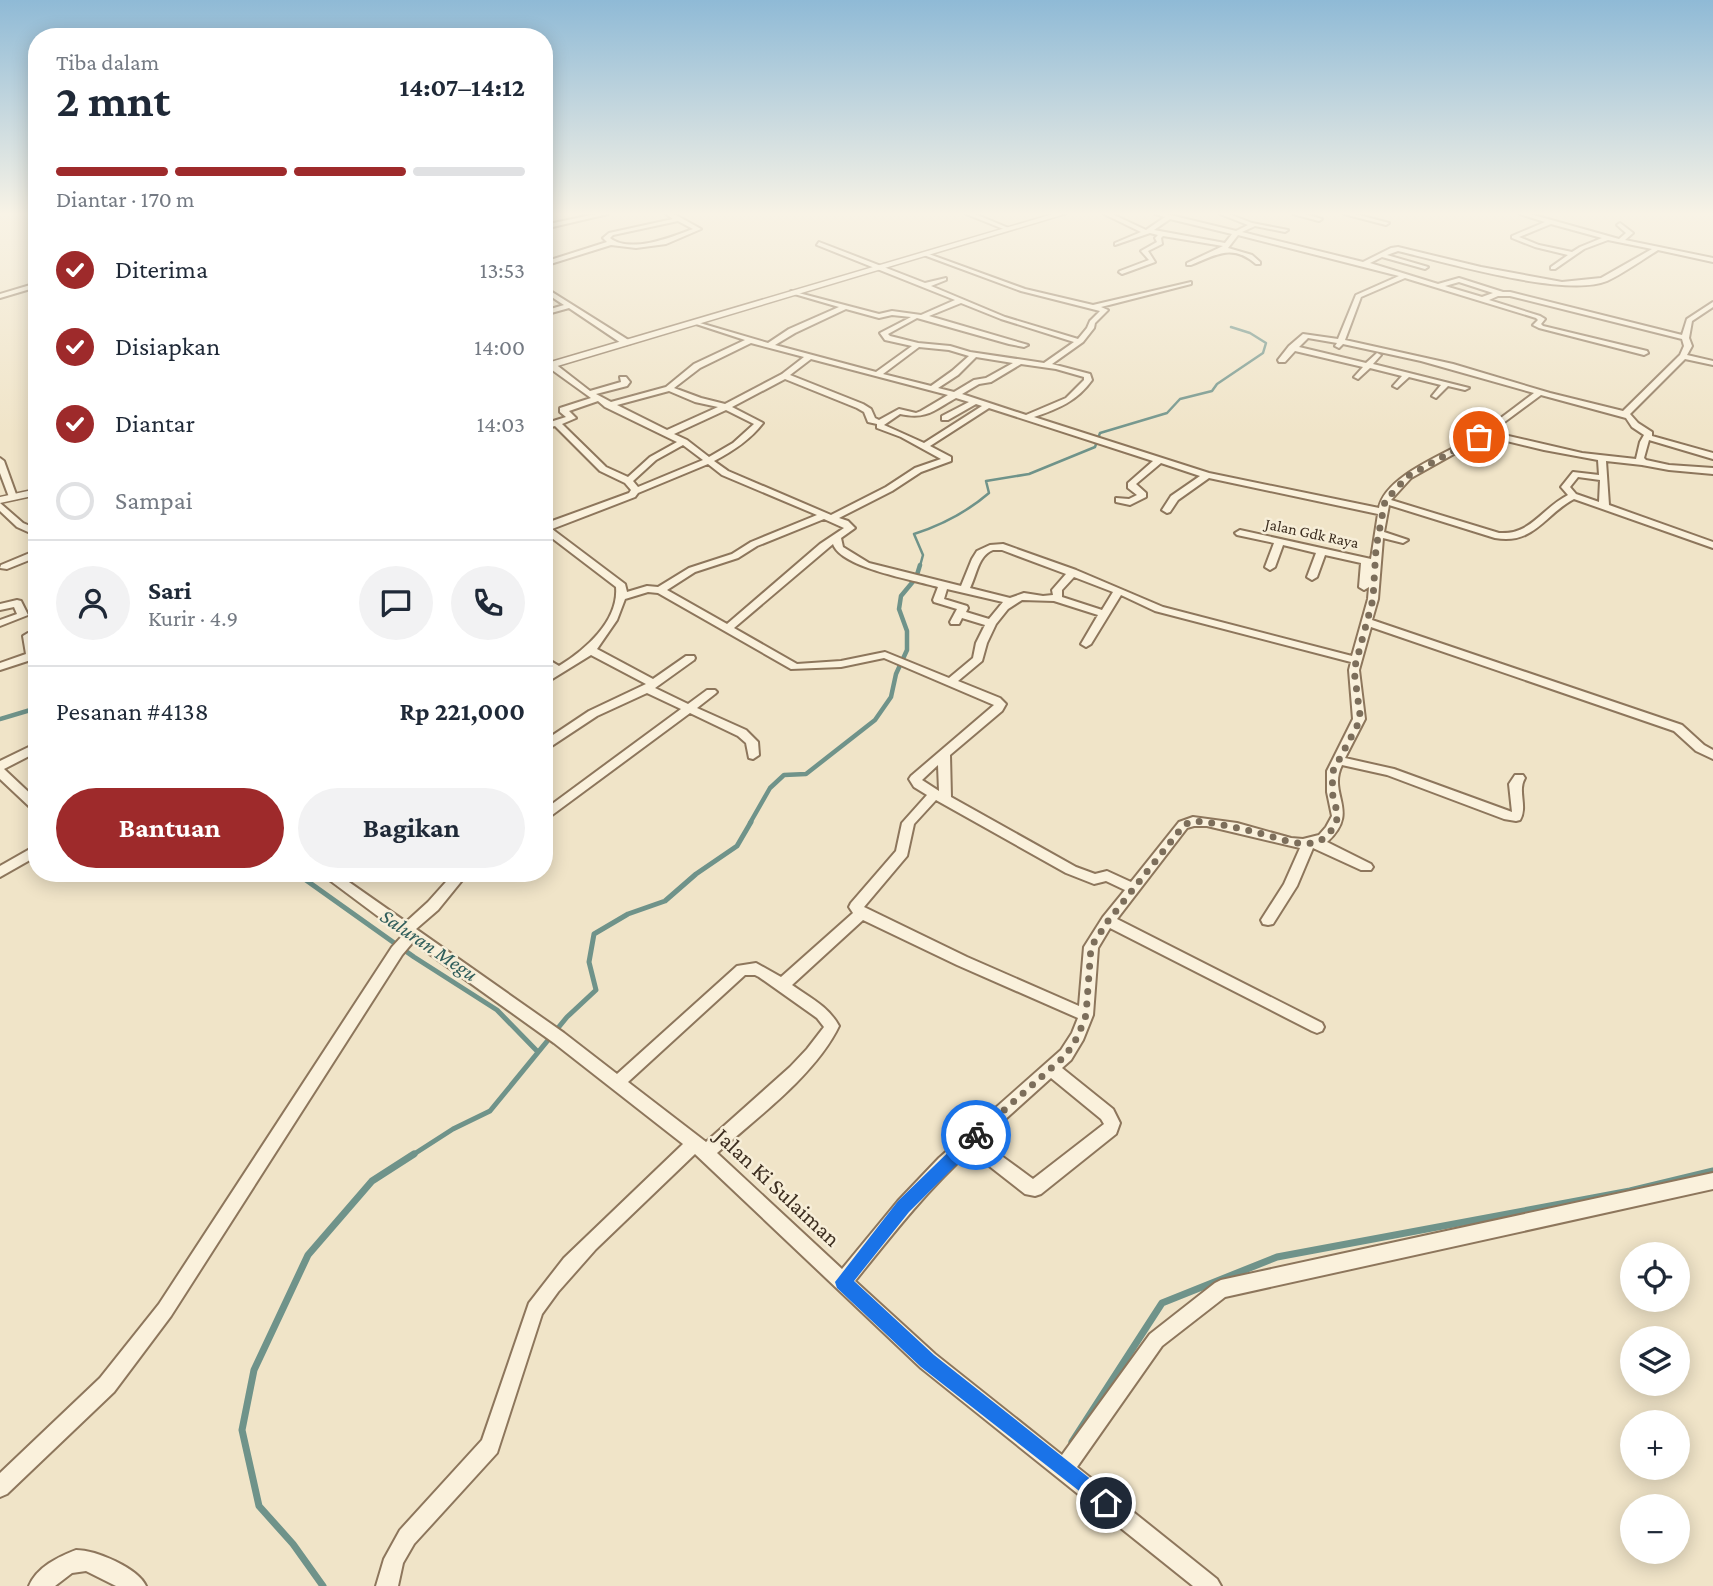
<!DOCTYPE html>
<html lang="id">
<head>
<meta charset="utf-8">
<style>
  :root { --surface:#fff; --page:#f2f2f3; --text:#1f2937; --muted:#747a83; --line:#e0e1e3; --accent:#9e2a2b }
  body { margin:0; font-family:"Crimson Pro",serif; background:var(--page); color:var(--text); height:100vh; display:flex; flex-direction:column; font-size:26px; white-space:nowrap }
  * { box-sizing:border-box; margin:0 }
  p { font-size:23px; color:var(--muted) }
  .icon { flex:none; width:38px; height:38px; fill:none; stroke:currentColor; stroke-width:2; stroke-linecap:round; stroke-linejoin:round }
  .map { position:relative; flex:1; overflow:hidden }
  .sheet { position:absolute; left:28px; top:28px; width:525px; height:854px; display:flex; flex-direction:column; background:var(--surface); border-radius:28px; box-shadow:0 4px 18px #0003 }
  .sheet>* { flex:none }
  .buttons { position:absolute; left:1620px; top:1242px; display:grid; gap:14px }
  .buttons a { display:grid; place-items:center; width:70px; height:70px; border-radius:50%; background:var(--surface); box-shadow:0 4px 18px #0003; font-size:35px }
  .pin { position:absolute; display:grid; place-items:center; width:60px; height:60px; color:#fff; margin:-30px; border:4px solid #fff; border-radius:50%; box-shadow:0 2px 7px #0007 }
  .courier { position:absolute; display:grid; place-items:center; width:70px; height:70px; margin:-35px; border:5px solid #1a73e8; border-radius:50%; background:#fff; color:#222; box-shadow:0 2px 9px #0007 }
  .head em { font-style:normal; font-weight:700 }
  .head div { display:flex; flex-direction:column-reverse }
  .head { display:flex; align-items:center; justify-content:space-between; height:119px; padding:0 28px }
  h1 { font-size:46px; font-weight:700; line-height:52px }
  .bar { display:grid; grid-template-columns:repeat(4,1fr); gap:10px 7px; align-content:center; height:84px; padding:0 28px }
  .bar i { height:9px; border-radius:5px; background:var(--line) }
  .bar .current { background:var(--accent) }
  .bar p { grid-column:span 4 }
  .line { display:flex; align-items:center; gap:18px; padding:0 28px; border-top:2px solid var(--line) }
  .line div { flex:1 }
  .round { display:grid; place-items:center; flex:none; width:74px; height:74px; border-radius:37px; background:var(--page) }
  ol { padding:0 28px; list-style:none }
  li { display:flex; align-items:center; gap:21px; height:77px }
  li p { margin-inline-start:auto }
  li .icon { padding:7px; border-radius:50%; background:var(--accent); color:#fff; stroke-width:4 }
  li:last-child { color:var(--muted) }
  li i { width:38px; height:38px; border:4px solid var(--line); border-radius:50% }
  .primary-button { display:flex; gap:14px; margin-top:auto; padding:14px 28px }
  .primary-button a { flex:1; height:80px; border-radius:42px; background:var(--accent); color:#fff; font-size:28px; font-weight:700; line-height:80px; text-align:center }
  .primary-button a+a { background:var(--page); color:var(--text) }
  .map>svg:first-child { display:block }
</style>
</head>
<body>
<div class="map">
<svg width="1713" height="1586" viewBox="0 0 1713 1586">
  <rect width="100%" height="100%" fill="#f0e4c8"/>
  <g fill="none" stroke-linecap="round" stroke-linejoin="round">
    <path stroke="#6f938a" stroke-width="2.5" d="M920 566 923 555 914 534C942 525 967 512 989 493L986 481 1029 474 1095 447 1100 433 1167 413 1180 399 1212 391 1217 384 1263 353 1266 343 1250 333 1231 327"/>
    <g stroke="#6f938a" stroke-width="4.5">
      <polyline points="0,719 37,708"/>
      <polyline points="750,823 770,788 784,775 806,774 875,720 891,697 896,674 907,650 907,631 899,609 901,596 916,578 920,565"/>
    </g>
    <g stroke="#6f938a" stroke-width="5">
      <polyline points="296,873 414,957 497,1010 537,1051"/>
      <polyline points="411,1156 453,1129 490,1111 567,1017 596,990 589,962 594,934 628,914 665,901 696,874 737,846 751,822"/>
    </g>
    <g stroke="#6f938a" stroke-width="7">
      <polyline points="1072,1442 1162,1303 1277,1257 1630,1191 1713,1171"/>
      <polyline points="323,1586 293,1544 259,1506 242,1430 254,1370 308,1255 372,1181 414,1154"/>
    </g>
    <g stroke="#8d765c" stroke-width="4">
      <g id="minor">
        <polygon points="596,214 608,214 544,229 544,225"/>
        <path d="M666 214H674L701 229 666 244 636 248 611 245 544 266V262L607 242 603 238 609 233 673 219ZM678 221 693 229C672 237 630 254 610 238L613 235Z"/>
        <polygon points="966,214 975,214 1011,229 1006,230"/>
        <path d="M1104 214H1112L1146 230 1165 217 1155 214H1166L1236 231 1248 225 1220 214H1229L1252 223 1288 230 1285 232 1255 226 1242 232 1363 262 1391 248 1398 247 1481 267 1562 282 1601 278 1652 249 1608 240 1584 249 1555 269H1551V267L1568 255 1535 247 1512 238V236L1545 222 1520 214H1530L1619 239 1626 233 1617 225 1620 223 1633 233 1625 240 1713 258V262L1658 250C1642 260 1624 273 1607 281 1566 298 1444 262 1398 251L1387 255 1428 267 1425 269 1382 257 1370 263 1438 284 1459 278 1503 292H1510L1682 335 1687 319 1713 302V307L1692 321 1689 338 1692 346 1687 355 1713 361V365L1685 359 1630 414 1638 423 1652 432V436L1713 453V459L1649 440 1644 458 1646 460 1669 465 1713 468V474L1669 470 1642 465 1606 461 1609 505 1713 542V548L1574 499C1544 515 1534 545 1495 538L1389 505 1384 532 1408 540 1403 543 1383 538 1378 599 1372 620 1682 725 1704 745 1713 750V759L1696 751 1674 731 1371 627 1359 670 1365 719 1345 758 1394 769 1512 812 1509 784 1515 775H1523L1525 778C1517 791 1528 806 1520 820L1516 821 1504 819 1387 775 1342 765C1327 795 1361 811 1327 842L1371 864 1373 867 1371 870H1361L1313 848 1297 886 1273 924 1268 925 1263 924 1261 920 1284 884 1300 848 1207 826H1194L1187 828 1117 919 1322 1023 1324 1027 1322 1031 1317 1033 1312 1031 1110 928 1098 948 1093 1015 1083 1040 1071 1060 1062 1068 1113 1109 1120 1123 1116 1134 1041 1194 1035 1196 1025 1194 970 1151C927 1190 891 1236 855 1281L935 1354 1062 1455 1150 1334 1215 1283 1221 1280 1713 1173V1189L1225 1297 1162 1346 1077 1467 1217 1579 1221 1586H1193L921 1368 695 1154 596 1249 558 1292 542 1314 497 1453 414 1544 403 1563 398 1586H376L384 1559 400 1530 482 1440 529 1303 564 1258 683 1144 554 1043 413 942 402 955 171 1316 114 1392 7 1494 0 1497V1473L100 1378 159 1304 392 947 403 935 320 873H336L406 922 428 902 454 873H468L438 910 416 929 564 1033 617 1074 737 966 756 963 781 977 853 913 849 907 851 903 896 851 902 823 927 795 914 787 909 779 911 776 994 705 884 658 841 667 791 669 658 593 648 592 625 599 617 620 597 649 653 679 686 656H694L695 658 694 660 655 688 688 704 707 690H715L717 692 715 694 697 708 746 730 758 742 759 755 753 759 749 758 746 743 738 736 690 713 544 821V810L681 709 647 693 597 716 544 751V741L589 711 646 684 591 655 544 684V675L551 670 544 665V657L559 666C585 650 619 621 616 587L544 532V524L629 493 631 490 625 483 600 471 555 426 544 429V424L566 417 560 412V408L591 398 548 367V363H554L590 391 621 382 620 377H626L630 382 627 386 596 394 611 402 666 387 694 364 745 340 693 323V321L768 343 789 329 839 307 791 293V291L879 314 892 311 921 315 955 300 817 245 819 242 925 283 946 278V280L931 286 1005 317 1078 339 1087 328 1090 321 1100 311 1021 291 921 254 926 253 1025 289 1093 305 1191 282V284L1101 307 1108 310 1095 323 1094 328 1083 342 1052 364 1090 374 1092 380C1077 401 1058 409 1034 417L1209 473 1379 508C1386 474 1450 453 1477 435 1496 422 1515 407 1534 393L1421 361 1343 344 1339 348 1335 346 1337 343 1308 338 1299 347 1366 363 1377 353 1381 355 1373 364 1469 388 1465 390 1448 386 1436 398 1432 396 1441 385 1409 377 1397 388 1393 386 1402 376 1370 368 1358 379 1354 377 1363 367 1295 351 1285 362H1279L1278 360 1289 346 1303 334 1338 339 1356 295 1399 276 1238 235 1228 248 1252 255 1260 262V264H1256C1232 243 1216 255 1191 265H1187V263L1223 246 1163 236 1161 238 1162 244 1148 251 1155 262 1122 274 1119 272 1120 271 1149 260 1141 251 1157 242 1155 238 1158 235 1150 233 1115 245V243L1141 232ZM1170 219 1232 234 1225 243 1154 230ZM1551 224 1602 238 1580 247 1572 252 1539 245 1519 237ZM1405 278 1536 318 1538 320 1533 325 1539 328 1644 355 1648 353 1647 351 1543 326 1541 324 1545 319 1540 316 1489 300 1498 296H1510L1682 339 1684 346 1680 355 1623 411 1550 393 1453 364 1345 340 1361 297ZM1459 282 1493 293 1482 297 1445 286ZM961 303 1001 319 1074 342 1044 363 970 352 950 346 918 343 890 336 888 334 917 318 1009 344 1024 347 1028 345 929 316ZM846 309 879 318 892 315 911 317 880 333 885 340 912 346 876 372 775 345 795 333ZM751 343 804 357 782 374 725 404 701 398 674 388 700 368ZM919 347 949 350 969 356 952 371 931 386 883 374ZM976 357 1013 363 986 378 974 380 954 392 938 388 958 375ZM811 359 948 395 921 411 916 413 899 409 879 420 875 418 871 409 863 404 790 375ZM1021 364 1056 369 1084 377V380L1066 398 1026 415 962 394 979 384 991 382ZM785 379 857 408 864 412 868 422 877 424V428L901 437 941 459 915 468 886 487 831 515 728 471 714 461C733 451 750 440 763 423L732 407ZM669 391 695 402 718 407 667 430 617 405ZM1541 395 1626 418 1632 427 1644 435 1640 442 1636 459 1582 453 1491 432ZM956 398 969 402 942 416V420H948L976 404 982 406 924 443 884 425 900 414C927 420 934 410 956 398ZM598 401 605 407 677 442 650 457 628 477 606 467 562 424 576 418 569 411ZM989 408 1153 461 1128 483V488L1137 495 1129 499 1116 498V502L1130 505 1146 497V493L1136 484 1161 463 1200 476 1171 496 1162 510 1167 513 1170 512 1178 500 1209 478 1378 514 1371 559 1240 530 1235 533 1237 535 1274 543 1265 567 1270 570 1275 567 1283 545 1316 553 1307 577 1312 580 1317 577 1325 555 1361 563 1359 587 1364 590 1369 587 1368 599 1352 656 1163 607 1076 570 1003 544 990 545 977 551 972 559 961 586 869 563 843 547 841 538 855 528 848 521 839 518 892 491 921 472 951 461V457L930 446ZM726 410 754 424 733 443 709 457 687 440 674 434ZM1486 436 1544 450 1598 460 1599 475 1573 472 1561 487 1568 495C1541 509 1531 535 1499 533L1391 500 1411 478ZM683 445 703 460 638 487 633 481 656 460ZM708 464 722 475 817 515 751 542 732 554 689 568 658 587 647 586 627 592 625 584 552 529 635 497 638 493ZM1578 477 1600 480 1599 502 1576 494 1570 487ZM824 519 844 528 820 544 727 624 667 590 695 572 738 558 757 546ZM833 544C841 568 915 580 938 587L933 600 934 602 957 609 950 622 951 624H959L962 618 985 625 976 643 973 658 949 678 885 652 841 661 797 664 734 628ZM993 550H1002L1066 574 1052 590 1053 595 1043 596 1024 593 1010 598 970 588C977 574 978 556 993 550ZM1074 577 1113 592 1102 610 1062 597V590ZM947 589 1003 602 989 619 966 612 968 608 967 606 944 599ZM1121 595 1155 611 1351 662 1349 670 1353 719 1327 771V792L1332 816 1326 827 1319 835 1303 839 1291 838 1237 823 1193 817 1179 822 1131 882 1107 871 1095 874 1076 867 951 797 950 755 1002 711 1006 704 1000 698 958 681 982 661 987 643 996 624 1008 609 1022 600 1054 601 1098 615 1081 644 1086 647 1091 644ZM938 765 939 791 922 780ZM936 800 1066 873 1094 884 1106 881 1125 890 1103 917 1084 947 1079 1006 967 957 864 907 907 856 914 824ZM863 920 957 965 1078 1018 1072 1033 1061 1050 939 1158 898 1201 842 1269 717 1153C757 1118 816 1074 839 1026 829 1007 809 997 792 985ZM745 975H755L759 977 817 1018 824 1027 807 1049 790 1067 706 1142 628 1082ZM1051 1078 1101 1119 1104 1124 1033 1179 981 1141Z"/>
        <polygon points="1293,214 1305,214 1322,219 1319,221"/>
        <polygon points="1344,214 1355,214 1389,223 1386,225"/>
        <polygon points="37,283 37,287 0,298 0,294"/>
        <polygon points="544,287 630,341 631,343 624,345 569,308 544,315 544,311 564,305 544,292"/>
        <polygon points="0,458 4,461 17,497 16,499 9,497 0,473"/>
        <polygon points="0,503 23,523 37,529 37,536 17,527 0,511"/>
        <polygon points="37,550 37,557 7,569 0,568 1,565"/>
        <polygon points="17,600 21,601 28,615 0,626 0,620 17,614 14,607 0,610 0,604"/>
        <polygon points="28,633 33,636 37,658 0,670 0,663 26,654 23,636"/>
        <polygon points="37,743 37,752 4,769 37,800 37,811 33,810 0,779 0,761"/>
        <polygon points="37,845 37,856 0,877 0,866"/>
        <path d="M76 1550C96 1550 138 1568 146 1586H116L86 1571 72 1573 55 1586H29C37 1567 58 1557 76 1550Z"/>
      </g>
    </g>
    <g stroke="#8d765c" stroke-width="3">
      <g id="tertiary">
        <polygon points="1053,214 1065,214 544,370 544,364"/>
        <polygon points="37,489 37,495 0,503 0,497"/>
      </g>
    </g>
    <use href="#minor" fill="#faf1dc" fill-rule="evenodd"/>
    <use href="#tertiary" fill="#faf1dc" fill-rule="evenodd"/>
  </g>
  <linearGradient id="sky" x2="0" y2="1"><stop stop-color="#8fbad6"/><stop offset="0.49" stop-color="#f8f3e6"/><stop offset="1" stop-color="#f8f3e6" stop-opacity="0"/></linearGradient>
  <rect width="1713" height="436" fill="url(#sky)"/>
  <polygon fill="#1a73e8" points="976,1129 983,1135 981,1140 909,1212 854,1281 934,1355 1112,1496 1115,1503 1112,1509 1106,1512 921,1367 837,1288 835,1282 898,1201 970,1131"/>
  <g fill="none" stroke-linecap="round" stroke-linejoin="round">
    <path stroke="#7c6e5b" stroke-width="7" stroke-dasharray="0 12.6" d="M976 1135 1066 1055 1078 1036 1086 1015 1091 947 1108 921 1184 825 1192 821 1207 822C1223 825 1239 828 1255 832 1286 839 1324 861 1338 816L1332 792 1333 771 1358 724 1360 715 1354 670 1373 599 1376 548 1385 501 1408 476 1479 437"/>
  </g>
  <g text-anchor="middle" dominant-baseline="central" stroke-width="5" stroke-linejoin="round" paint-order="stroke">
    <g font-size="16" fill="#3d2e20" stroke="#f7eed8">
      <text transform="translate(1312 533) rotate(12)">Jalan Gdk Raya</text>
    </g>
    <g font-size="21" font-style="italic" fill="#2f5d5a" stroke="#f7eed8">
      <text transform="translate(429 945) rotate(34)">Saluran Megu</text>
    </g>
    <g font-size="23" fill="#3d2e20" stroke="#f7eed8">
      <text transform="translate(778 1187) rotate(43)">Jalan Ki Sulaiman</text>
    </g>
  </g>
</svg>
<div class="buttons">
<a><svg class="icon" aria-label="locate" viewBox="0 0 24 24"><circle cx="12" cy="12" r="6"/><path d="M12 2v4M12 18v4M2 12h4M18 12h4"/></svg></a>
<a><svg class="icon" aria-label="layers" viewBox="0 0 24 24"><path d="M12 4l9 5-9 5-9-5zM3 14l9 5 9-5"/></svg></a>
<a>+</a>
<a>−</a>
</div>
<div class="pin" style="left:1479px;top:437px;background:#ea580c"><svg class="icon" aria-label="bag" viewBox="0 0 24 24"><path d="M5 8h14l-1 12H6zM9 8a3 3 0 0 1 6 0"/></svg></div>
<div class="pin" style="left:1106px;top:1503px;background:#1f2937"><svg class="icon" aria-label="home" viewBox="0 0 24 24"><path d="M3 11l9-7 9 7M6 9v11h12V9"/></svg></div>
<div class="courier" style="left:976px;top:1135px"><svg class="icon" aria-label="bike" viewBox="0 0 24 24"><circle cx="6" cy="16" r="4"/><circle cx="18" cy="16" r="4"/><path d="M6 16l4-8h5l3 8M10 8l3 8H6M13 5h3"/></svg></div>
<section class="sheet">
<div class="head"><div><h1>2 mnt</h1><p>Tiba dalam</p></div><em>14:07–14:12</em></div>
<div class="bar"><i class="current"></i><i class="current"></i><i class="current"></i><i></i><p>Diantar · 170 m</p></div>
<ol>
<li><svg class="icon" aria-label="check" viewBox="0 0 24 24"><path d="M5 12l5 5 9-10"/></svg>Diterima<p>13:53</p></li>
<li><svg class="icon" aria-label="check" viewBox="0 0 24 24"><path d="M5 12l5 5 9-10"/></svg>Disiapkan<p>14:00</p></li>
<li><svg class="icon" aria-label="check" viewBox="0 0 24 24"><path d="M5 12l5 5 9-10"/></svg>Diantar<p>14:03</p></li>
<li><i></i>Sampai</li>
</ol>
<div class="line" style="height:126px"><a class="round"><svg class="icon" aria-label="person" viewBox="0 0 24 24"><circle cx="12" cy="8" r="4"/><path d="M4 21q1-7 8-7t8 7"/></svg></a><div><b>Sari</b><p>Kurir · 4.9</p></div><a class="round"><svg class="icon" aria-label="chat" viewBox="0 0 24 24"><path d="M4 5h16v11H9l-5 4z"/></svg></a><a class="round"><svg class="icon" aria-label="phone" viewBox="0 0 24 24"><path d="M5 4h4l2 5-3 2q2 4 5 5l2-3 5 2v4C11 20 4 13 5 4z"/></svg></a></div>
<div class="line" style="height:91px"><div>Pesanan #4138</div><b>Rp 221,000</b></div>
<div class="primary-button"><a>Bantuan</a><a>Bagikan</a></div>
</section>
</div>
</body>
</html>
